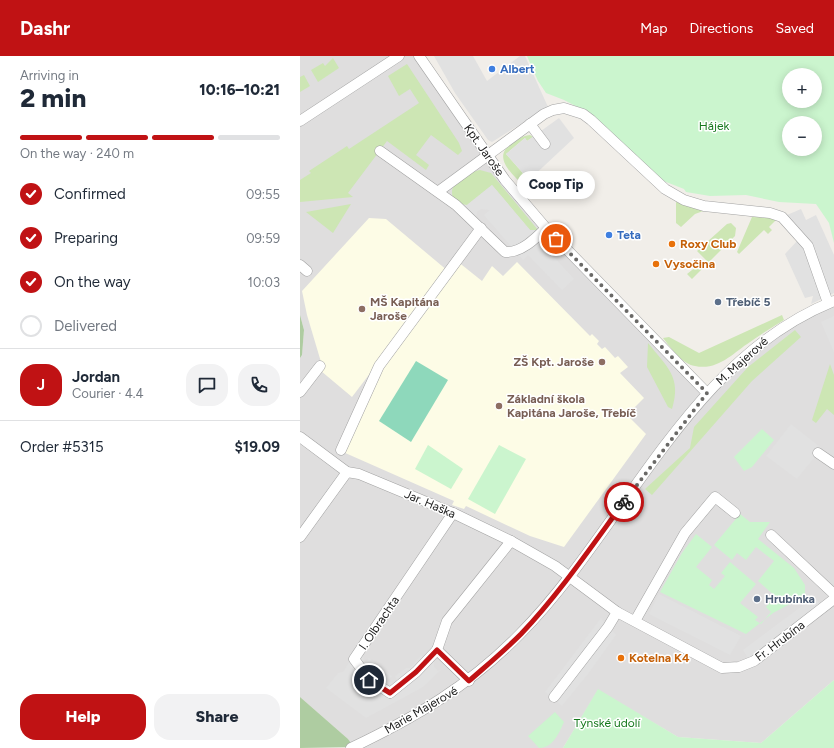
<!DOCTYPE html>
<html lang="en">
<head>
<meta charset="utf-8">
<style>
  :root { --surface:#fff; --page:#f2f2f3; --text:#1f2937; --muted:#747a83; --line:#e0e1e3; --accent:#c01214 }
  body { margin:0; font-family:Figtree,sans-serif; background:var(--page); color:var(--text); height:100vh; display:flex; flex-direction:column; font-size:15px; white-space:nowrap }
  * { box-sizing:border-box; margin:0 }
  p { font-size:13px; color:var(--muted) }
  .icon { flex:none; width:22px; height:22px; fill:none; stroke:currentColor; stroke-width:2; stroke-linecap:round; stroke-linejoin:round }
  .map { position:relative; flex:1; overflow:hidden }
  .drawer { display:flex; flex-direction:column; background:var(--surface); width:300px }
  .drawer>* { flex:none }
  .fabs { position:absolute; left:482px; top:12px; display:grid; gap:8px }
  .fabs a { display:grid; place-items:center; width:40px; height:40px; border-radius:50%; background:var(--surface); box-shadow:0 2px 10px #0003; font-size:20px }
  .pin { position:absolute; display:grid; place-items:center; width:34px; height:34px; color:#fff; margin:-17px; border:2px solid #fff; border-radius:50%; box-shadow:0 1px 4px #0007 }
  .courier { position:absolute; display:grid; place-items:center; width:40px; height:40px; margin:-20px; border:3px solid #c01214; border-radius:50%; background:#fff; color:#222; box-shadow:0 1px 5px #0007 }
  .bubble { position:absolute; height:28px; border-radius:14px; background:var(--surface); box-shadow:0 2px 10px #0003; font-size:13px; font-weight:800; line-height:28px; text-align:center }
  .summary em { font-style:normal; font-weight:800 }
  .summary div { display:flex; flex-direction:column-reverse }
  .summary { display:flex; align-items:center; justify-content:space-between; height:68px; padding:0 20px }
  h1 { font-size:26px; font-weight:800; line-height:30px }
  .bar { display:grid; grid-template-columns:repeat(4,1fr); gap:6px 4px; align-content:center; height:48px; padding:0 20px }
  .bar i { height:5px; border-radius:3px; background:var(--line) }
  .bar .current { background:var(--accent) }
  .bar p { grid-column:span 4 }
  .line { display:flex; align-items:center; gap:10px; padding:0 20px; border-top:1px solid var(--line) }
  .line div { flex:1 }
  .round { display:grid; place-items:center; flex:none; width:42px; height:42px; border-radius:16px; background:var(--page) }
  ol { padding:0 20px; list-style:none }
  li { display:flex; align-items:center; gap:12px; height:44px }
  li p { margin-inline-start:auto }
  li .icon { padding:4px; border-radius:50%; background:var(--accent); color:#fff; stroke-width:4 }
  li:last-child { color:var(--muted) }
  li i { width:22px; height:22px; border:2px solid var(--line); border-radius:50% }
  .action { display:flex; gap:8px; margin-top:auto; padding:8px 20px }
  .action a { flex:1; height:46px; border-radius:16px; background:var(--accent); color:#fff; font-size:16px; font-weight:800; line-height:46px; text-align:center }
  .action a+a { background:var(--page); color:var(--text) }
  header { display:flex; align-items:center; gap:24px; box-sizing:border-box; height:56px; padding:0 20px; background:var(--accent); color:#fff }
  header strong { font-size:19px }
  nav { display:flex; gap:22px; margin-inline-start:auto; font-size:14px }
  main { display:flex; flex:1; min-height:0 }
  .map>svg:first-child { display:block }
</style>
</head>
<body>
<header>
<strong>Dashr</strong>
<nav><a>Map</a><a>Directions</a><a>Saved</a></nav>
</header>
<main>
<section class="drawer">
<div class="summary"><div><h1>2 min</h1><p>Arriving in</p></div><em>10:16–10:21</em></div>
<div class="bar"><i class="current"></i><i class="current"></i><i class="current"></i><i></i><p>On the way · 240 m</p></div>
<ol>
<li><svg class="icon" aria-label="check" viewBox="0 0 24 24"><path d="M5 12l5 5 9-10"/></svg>Confirmed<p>09:55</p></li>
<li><svg class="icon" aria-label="check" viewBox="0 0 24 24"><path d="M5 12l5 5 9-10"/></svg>Preparing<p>09:59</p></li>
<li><svg class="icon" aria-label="check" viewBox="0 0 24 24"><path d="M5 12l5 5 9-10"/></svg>On the way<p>10:03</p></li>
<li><i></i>Delivered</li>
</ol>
<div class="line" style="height:72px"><b class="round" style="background:var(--accent);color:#fff">J</b><div><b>Jordan</b><p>Courier · 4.4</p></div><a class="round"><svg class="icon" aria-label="chat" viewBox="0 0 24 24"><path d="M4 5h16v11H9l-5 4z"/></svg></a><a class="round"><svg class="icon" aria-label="phone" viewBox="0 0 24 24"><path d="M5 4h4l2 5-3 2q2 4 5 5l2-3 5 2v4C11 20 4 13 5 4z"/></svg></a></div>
<div class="line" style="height:52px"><div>Order #5315</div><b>$19.09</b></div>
<div class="action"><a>Help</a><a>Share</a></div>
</section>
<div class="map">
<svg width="534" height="692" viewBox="0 0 534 692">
  <rect width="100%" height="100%" fill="#f1eee9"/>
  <polygon fill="#dfdede" points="0,0 119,0 205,124 407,336 469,280 534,245 534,624 461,687 378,681 298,634 263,692 51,692 54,691 48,683 0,641 0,302 2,299 4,274 0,259"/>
  <g fill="#fdfce6">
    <polygon points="69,162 86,163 148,215 52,341 21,315 21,306 7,259 2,235"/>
    <polygon points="157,205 182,225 192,210 203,220 217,206 290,280 292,278 299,285 297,288 302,293 305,291 315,302 318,300 328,311 320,317 344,342 327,359 346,378 264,491 230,480 166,450 164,453 152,449 154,445 43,396 84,307"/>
  </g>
  <g fill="#cde6b4">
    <polygon points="33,2 39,12 18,26 11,14 23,7 25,10"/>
    <polygon points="107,8 159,87 162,95 158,99 131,79 116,99 129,109 126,114 87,85 48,137 53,141 0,146 0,124 11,117 9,115 47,90 49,93 119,47 110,33 99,40 88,20"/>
    <polygon points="4,19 10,30 0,36 0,21"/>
    <path d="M230 79 233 81 227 85 225 82 206 98 229 124 225 131C214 120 192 102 210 89 217 84 221 80 230 79Z"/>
    <path d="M180 114 191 117 238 174H230L192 129 167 149 157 148C142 131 164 117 180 114Z"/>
    <polygon points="376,146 406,154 395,158 381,171 376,167"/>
    <polygon points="51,148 33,177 6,156"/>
    <polygon points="452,161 475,162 477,163 469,171 472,174 468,178 464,174 439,198 437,196"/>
    <polygon points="431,167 436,172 435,180 392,223 387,218 402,206 404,207 407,205 397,195 427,168"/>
    <path d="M482 259 484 264C473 271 461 278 450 286 433 297 418 315 395 310 382 308 371 292 363 282L369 281 399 297Z"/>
    <polygon points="495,274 501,281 452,325 352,439 345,433 390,392 394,371 448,311"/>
    <path d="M348 287C367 311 382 321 372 353L368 351 347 311Z"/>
    <polygon points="530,308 534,319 534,359 527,353 516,367 512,364"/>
  </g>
  <g fill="#aecca1">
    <polygon points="0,259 4,274 2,299 0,302"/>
    <polygon points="0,641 48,683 54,691 0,692"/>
  </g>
  <g fill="#cbf5ce" fill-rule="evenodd">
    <path d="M227 0H534V187L529 167 516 148 479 146 446 139 410 140 386 136 384 133 361 124 291 58 264 44 246 37 238 25ZM489 19H515V45H489ZM489 67H515V93H489Z"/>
    <polygon points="462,373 474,384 452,411 444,415 434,401"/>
    <polygon points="128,389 163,413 151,433 115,413"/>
    <polygon points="199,389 226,403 195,458 168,443"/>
    <polygon points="440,458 450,466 470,466 458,483 494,512 505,529 505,540 473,557 446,578 360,536 382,497 396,478 412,491 396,511 412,524 409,529 414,533 425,520 421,517 430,506 456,528 440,547 458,561 455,564 461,568 471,556 466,551 475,540 458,525 474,505 456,491 446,504 437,497 432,504 414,489"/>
    <polygon points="534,624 534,692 263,692 298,633 378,681 461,687"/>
    <path d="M255 656 264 666C259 677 253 692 239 692L228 680Z"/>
  </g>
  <polygon fill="#8ed8bb" points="116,305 148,324 111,386 79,365"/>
  <g fill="#e1e1e1">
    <polygon points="134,0 173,0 187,25 220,0 225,0 248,51 192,86 188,84 155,37"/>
    <polygon points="259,62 274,82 229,124 206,98 225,82 227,85"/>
    <polygon points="192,129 230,174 236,175 242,182 242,188 274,223 262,234 228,199 223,204 184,159 190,154 181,153 177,156 176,161 157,148 167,149"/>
    <polygon points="501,153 506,164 516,159 534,199 534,237 511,248 513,240 505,242 485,198 498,184 487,159"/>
    <polygon points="534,260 534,296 521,266"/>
    <polygon points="491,368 519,390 518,397 497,423 466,400"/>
    <polygon points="359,538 441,580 430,599 349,558"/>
    <polygon points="514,541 522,550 448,602 443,594"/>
    <polygon points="301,562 316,579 288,618 262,650 245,636"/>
    <polygon points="56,595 63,600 64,608 69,602 92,620 88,625 92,627 98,626 95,620 106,612 110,612 121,599 126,604 127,599 134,604 134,611 138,615 141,614 123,631 66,662 26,632 38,617 43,616"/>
  </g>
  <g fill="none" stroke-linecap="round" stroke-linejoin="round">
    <g stroke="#a2a2a2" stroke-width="11">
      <g id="minor">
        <polyline points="119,0 205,124 246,172 407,337"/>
        <polyline points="0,65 99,0"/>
        <polyline points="230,68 245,88"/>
        <path d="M80 95 156 149 205 196C221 197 235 183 246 172"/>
        <polyline points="139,135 244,58 253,54 264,52 283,58 291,64 365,133 384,144 404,150 470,157 482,161 508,190 528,247"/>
        <polyline points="0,209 7,215"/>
        <polyline points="0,336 20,310"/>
        <polyline points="0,381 47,416 59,418 153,457 211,485 255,510 317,556 422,612 439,611 454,605 534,543"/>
        <polyline points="41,394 79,310 181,172"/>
        <polyline points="518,397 534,408"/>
        <polyline points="471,479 534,538"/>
        <polyline points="0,481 47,416"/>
        <polyline points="335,565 385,477 415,441 435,457"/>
        <polyline points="137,594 116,616 90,637 69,623 54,603 153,457"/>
        <polyline points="169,625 137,594 147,565 211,485"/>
        <polyline points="254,641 308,571 317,556"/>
        <path d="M51 692C116 661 169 630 220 578 325 472 388 303 534 245"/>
      </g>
    </g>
    <use href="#minor" stroke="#fff" stroke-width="10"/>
  </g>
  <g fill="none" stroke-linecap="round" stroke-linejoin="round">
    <polyline stroke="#6a6967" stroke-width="4" stroke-dasharray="0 7.2" points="256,183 407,337 324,446"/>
    <path stroke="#c01214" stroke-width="5" d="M69 624 90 637 116 616 137 594 169 625C186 610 204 595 221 578 259 538 291 491 324 446"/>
  </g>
  <g fill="#3f7fe0" stroke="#fff" stroke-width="1.5">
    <circle cx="192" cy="13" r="4"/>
    <circle cx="309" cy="179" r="4"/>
  </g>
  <g fill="#e8710a" stroke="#fff" stroke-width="1.5">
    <circle cx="372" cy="188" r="4"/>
    <circle cx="356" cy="208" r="4"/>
    <circle cx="321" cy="602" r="4"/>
  </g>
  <g fill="#5c6f8a" stroke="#fff" stroke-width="1.5">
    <circle cx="418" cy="246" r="4"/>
    <circle cx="457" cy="543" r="4"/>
  </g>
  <g fill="#8d6e63" stroke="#fff" stroke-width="1.5">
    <circle cx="62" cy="253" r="4"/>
    <circle cx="302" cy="306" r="4"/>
    <circle cx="199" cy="350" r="4"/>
  </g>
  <g text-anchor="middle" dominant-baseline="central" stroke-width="3" stroke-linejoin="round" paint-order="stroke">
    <g font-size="12" font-weight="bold" fill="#366cbe" stroke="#fff" text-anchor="start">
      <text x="200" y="13">Albert</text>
      <text x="317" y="179">Teta</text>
    </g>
    <g font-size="12" fill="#16781d" stroke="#fff">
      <text x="414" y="70">Hájek</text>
      <text x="307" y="667">Týnské údolí</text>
    </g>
    <g font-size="12" fill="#212121" stroke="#fff">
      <text transform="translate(184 94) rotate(55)">Kpt. Jaroše</text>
      <text transform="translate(442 305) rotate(-42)">M. Majerové</text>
      <text transform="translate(130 448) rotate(23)">Jar. Haška</text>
      <text transform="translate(79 567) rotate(-56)">I. Olbrachta</text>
      <text transform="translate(480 585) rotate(-37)">Fr. Hrubína</text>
      <text transform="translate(121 654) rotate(-30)">Marie Majerové</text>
    </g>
    <g font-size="12" font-weight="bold" fill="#c56008" stroke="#fff" text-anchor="start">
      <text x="380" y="188">Roxy Club</text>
      <text x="364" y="208">Vysočina</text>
      <text x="329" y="602">Kotelna K4</text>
    </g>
    <g font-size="12" font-weight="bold" fill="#785e54" stroke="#fff" text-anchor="start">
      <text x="70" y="246">MŠ Kapitána<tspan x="70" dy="14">Jaroše</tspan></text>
      <text x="294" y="306" text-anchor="end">ZŠ Kpt. Jaroše</text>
      <text x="207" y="343">Základní škola<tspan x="207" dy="14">Kapitána Jaroše, Třebíč</tspan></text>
    </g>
    <g font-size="12" font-weight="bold" fill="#4e5e75" stroke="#fff" text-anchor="start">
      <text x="426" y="246">Třebíč 5</text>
      <text x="465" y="543">Hrubínka</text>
    </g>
  </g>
</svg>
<div class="fabs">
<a>+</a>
<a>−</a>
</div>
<div class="pin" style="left:256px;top:183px;background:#ea580c"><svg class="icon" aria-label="bag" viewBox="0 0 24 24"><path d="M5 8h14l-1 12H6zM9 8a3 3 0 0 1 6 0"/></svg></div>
<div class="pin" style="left:69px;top:624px;background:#1f2937"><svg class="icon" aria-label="home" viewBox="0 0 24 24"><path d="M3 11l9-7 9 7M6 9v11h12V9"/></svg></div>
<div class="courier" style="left:324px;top:446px"><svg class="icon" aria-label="bike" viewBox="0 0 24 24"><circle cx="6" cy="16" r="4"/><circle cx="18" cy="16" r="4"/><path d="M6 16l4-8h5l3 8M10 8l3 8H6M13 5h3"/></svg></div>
<div class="bubble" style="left:217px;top:115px;width:78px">Coop Tip</div>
</div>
</main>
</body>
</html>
